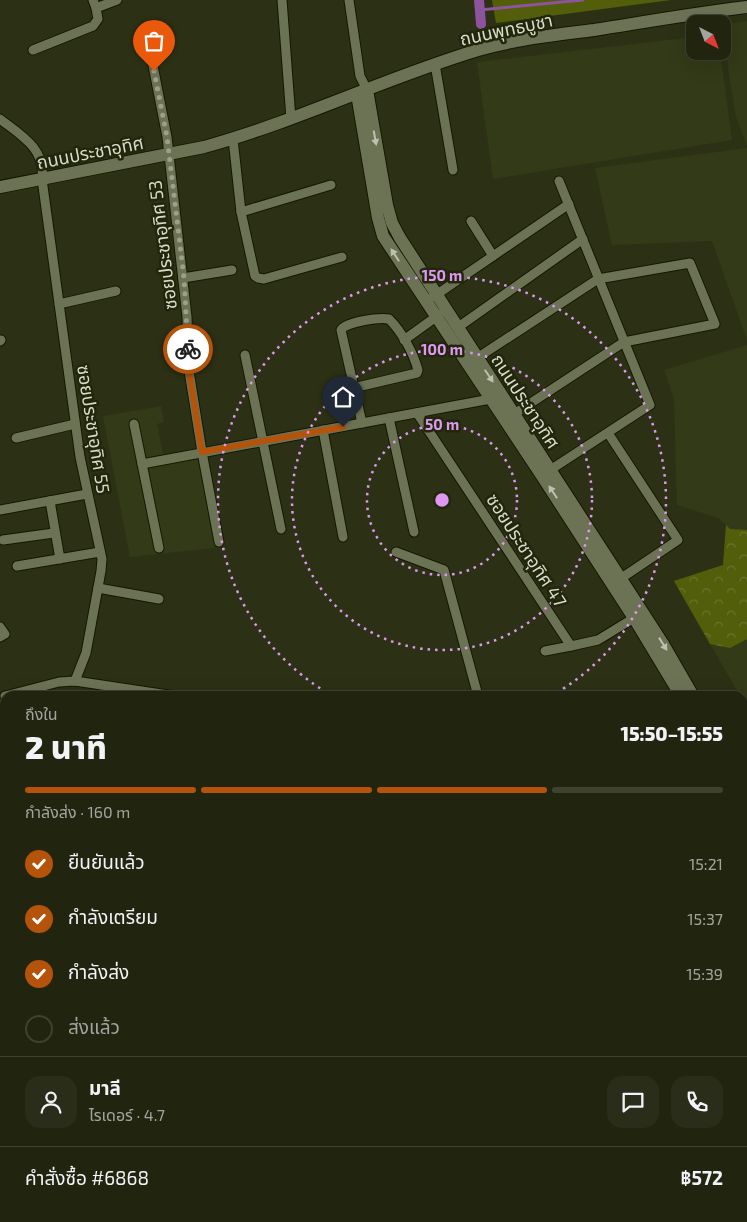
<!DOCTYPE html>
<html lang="th">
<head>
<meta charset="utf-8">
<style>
  :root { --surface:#212510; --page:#292d19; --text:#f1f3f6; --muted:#a2a59f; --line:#3e4230; --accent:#b45309 }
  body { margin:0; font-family:"Exo 2","Noto Sans Thai",sans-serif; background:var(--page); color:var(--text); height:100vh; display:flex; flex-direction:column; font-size:19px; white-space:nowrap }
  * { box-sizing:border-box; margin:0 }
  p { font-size:16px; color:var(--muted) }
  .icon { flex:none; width:28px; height:28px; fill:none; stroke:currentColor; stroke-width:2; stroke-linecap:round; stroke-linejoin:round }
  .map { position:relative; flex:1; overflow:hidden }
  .drawer { position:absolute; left:0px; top:691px; width:748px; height:531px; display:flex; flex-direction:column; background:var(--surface); border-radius:15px 15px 0 0; box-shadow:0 5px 20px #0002,0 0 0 1px var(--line) }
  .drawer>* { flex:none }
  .needle { width:32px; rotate:138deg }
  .tools { position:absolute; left:686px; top:15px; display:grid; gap:10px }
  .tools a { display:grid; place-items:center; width:45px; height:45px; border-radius:10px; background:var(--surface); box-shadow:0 5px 20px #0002,0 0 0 1px var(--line); font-size:25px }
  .pin { position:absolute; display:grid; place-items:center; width:42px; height:42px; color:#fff; margin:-51px -21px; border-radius:50% 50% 50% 0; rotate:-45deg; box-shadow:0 0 5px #0007 }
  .pin .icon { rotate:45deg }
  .courier { position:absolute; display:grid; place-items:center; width:50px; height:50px; margin:-25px; border:4px solid #b45309; border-radius:50%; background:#fff; color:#222; box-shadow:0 1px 6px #0007 }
  .overview em { font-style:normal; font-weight:800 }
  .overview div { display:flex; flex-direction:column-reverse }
  .overview { display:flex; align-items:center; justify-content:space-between; height:85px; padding:0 25px }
  h1 { font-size:32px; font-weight:800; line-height:38px }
  .bar { display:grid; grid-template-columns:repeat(4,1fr); gap:8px 5px; align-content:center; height:60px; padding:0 25px }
  .bar i { height:6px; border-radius:4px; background:var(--line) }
  .bar .active { background:var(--accent) }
  .bar p { grid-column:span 4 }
  .line { display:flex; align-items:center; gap:12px; padding:0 25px; border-top:1px solid var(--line) }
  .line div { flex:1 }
  .round { display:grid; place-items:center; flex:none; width:52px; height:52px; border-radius:15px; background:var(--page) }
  ol { padding:0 25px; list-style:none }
  li { display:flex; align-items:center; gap:15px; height:55px }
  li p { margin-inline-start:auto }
  li .icon { padding:5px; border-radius:50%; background:var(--accent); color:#fff; stroke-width:4 }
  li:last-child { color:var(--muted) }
  li i { width:28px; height:28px; border:2px solid var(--line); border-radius:50% }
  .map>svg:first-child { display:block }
</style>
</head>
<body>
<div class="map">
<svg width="747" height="1222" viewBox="0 0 747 1222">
  <defs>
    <pattern id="park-crowns" width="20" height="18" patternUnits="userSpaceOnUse" patternTransform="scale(1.25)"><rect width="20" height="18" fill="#525e0a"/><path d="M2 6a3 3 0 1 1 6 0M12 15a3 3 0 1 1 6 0" fill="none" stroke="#6a742c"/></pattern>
  </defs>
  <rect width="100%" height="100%" fill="#2c3115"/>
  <g fill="#333a17">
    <polygon points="747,21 747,146 736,117 729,75 723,25"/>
    <polygon points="695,37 695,51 720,51 732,140 493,179 477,62"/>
    <polygon points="747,148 747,340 712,241 612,245 595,168"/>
    <polygon points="747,345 747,710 743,700 742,696 740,696 674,581 723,565 726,525 718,518 677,505 674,399 664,370"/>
    <polygon points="161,406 164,422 157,424 165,464 200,458 216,544 213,548 130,557 103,416"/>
    <polygon points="743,1134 747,1134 747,1222 687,1222 687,1218 742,1218"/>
  </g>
  <polygon fill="url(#park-crowns)" points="726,525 730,529 747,530 747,639 730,648 710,644 674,581 723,565"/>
  <polygon fill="#525e0a" points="492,0 671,0 496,23"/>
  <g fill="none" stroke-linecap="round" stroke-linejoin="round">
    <polyline stroke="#8d539d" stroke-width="3" points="480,10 583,0"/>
    <g stroke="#8d539d" stroke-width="10">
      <polyline points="479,0 481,24"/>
      <polyline points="742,940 747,941"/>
      <polyline points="0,1082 5,1082"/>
      <polyline points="109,1218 110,1222"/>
    </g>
    <g stroke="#141800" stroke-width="11">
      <g id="minor">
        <polyline points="282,0 291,119"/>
        <polyline points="349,0 360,76 367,90"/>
        <polyline points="96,8 117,0"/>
        <polyline points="147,35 167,137 187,317 189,371 202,452 219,542"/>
        <polyline points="33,50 93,26 98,19 96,8 93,0"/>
        <polyline points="435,64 453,170"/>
        <path d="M0 119C21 135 46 149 42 179L80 457 102 559 101 571 86 653 75 681"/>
        <polyline points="233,139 241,212 255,276 258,278 264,279 342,257"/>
        <polyline points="241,212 331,185"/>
        <polyline points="471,221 493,256"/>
        <polyline points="183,278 232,270"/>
        <polyline points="433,297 569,204"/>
        <polyline points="59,304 116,291"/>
        <polyline points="457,328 583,239"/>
        <polyline points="404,340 440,314"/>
        <polyline points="0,341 1,340"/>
        <polyline points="245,355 281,529"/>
        <polyline points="474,360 598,279 690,263 715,324 624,342 511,416"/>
        <path d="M353 388 417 373 418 370C413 352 402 332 389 319 379 317 346 322 341 330L362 423"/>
        <polyline points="417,413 571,646 598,640 634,618"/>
        <polyline points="389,418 414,532"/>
        <polyline points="134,424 159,548"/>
        <polyline points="323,430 343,537"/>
        <polyline points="608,433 678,540 620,579"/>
        <polyline points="16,438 75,424"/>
        <polyline points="142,464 496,398"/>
        <polyline points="547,472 650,405 559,181"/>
        <polyline points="50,501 60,559"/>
        <polyline points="0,510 87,494"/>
        <polyline points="3,540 54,533"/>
        <polyline points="396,552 444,570 478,696"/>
        <polyline points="17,566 100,552"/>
        <polyline points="98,588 159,599"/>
        <polyline points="0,627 5,634 0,637"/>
        <polyline points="545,651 571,646"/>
        <polyline points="5,696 59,682 75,681 175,696"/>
        <polyline points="0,869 5,868"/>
        <polyline points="742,893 747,891"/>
        <polyline points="742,985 747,984"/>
        <polyline points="742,1066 746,1068 747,1072"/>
        <polyline points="742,1101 747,1100"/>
        <polyline points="162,1218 163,1222"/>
        <polyline points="227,1218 227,1222"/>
        <polyline points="288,1218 289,1222"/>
        <polyline points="535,1218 535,1222"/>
        <polyline points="444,1222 470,1219"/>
      </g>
    </g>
    <g stroke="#141800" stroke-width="14">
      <g id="secondary">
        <polyline points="367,90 387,205 392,223 400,238 663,644 693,696"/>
        <polyline points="357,94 378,218 383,236 542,476 634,618 681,696"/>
        <path d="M0 187 204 147C298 121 385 78 478 50 516 39 555 35 594 30 645 22 696 13 747 7"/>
        <polyline points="742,773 747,778"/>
        <polyline points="742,788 747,793"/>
      </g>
    </g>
    <use href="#minor" stroke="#6c7355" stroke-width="9"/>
    <use href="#secondary" stroke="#6c7355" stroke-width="12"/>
  </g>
  <defs><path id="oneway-solid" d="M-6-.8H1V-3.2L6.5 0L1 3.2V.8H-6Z" transform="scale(1.25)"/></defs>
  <g fill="#bdc2ae">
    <use href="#oneway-solid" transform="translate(375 138) rotate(80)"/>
    <use href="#oneway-solid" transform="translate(395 255) rotate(-123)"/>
    <use href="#oneway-solid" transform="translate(489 376) rotate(56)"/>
    <use href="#oneway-solid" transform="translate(553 492) rotate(-123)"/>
    <use href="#oneway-solid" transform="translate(663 644) rotate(58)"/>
  </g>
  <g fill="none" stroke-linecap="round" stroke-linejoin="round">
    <polyline stroke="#9ca08b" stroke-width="5" stroke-dasharray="0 9" points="154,71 167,137 184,278 188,349"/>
    <polyline stroke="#b45309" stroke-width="6" points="188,349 189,371 202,452 343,427"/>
  </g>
  <g fill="none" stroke="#de98f2" stroke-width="2.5" stroke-dasharray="2.5 5">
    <circle cx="442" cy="500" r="75"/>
    <circle cx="442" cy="500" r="150"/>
    <path d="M333 696A224 224 0 1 1 551 696"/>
  </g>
  <g text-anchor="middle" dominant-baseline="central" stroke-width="5" stroke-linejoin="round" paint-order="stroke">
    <g font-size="18" fill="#d8dccb" stroke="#22270b">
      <text transform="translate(506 29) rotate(-12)">ถนนพุทธบูชา</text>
      <text transform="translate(90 152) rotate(-11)">ถนนประชาอุทิศ</text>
      <text transform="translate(162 245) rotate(-97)">ซอยประชาอุทิศ 53</text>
      <text transform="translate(526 401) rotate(57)">ถนนประชาอุทิศ</text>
      <text transform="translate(94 429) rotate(81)">ซอยประชาอุทิศ 55</text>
      <text transform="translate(527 550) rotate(57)">ซอยประชาอุทิศ 47</text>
    </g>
  </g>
  <circle cx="442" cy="500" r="8" fill="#de98f2" stroke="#22270b" stroke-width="2.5"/>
  <g font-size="15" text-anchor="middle" font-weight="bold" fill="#de98f2" stroke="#22270b" stroke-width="5" stroke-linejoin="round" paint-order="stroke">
    <text x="442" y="281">150 m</text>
    <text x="442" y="355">100 m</text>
    <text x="442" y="430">50 m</text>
  </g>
</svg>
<div class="tools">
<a><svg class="needle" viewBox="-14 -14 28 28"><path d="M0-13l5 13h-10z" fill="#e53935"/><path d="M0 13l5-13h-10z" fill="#a2a59f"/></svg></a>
</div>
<div class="pin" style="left:154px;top:71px;background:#ea580c"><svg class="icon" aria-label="bag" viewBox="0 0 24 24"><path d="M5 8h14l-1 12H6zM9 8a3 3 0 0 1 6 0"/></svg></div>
<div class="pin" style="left:343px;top:427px;background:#1f2937"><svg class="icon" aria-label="home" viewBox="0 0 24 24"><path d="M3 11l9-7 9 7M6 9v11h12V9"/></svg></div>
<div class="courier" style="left:188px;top:349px"><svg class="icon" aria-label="bike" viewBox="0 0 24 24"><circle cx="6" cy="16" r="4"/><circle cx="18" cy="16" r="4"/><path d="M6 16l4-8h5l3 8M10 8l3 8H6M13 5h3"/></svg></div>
<section class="drawer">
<div class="overview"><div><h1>2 นาที</h1><p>ถึงใน</p></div><em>15:50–15:55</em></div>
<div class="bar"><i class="active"></i><i class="active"></i><i class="active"></i><i></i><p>กำลังส่ง · 160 m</p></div>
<ol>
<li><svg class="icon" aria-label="check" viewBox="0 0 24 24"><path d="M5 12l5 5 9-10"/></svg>ยืนยันแล้ว<p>15:21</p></li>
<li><svg class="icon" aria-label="check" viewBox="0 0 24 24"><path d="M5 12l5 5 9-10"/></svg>กำลังเตรียม<p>15:37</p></li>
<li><svg class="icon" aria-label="check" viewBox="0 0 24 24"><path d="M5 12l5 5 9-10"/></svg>กำลังส่ง<p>15:39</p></li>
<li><i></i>ส่งแล้ว</li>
</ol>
<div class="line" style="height:90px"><a class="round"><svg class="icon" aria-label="person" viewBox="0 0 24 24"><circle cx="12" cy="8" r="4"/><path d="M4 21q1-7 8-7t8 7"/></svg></a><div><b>มาลี</b><p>ไรเดอร์ · 4.7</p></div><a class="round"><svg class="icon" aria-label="chat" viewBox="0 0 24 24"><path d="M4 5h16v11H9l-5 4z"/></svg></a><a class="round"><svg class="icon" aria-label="phone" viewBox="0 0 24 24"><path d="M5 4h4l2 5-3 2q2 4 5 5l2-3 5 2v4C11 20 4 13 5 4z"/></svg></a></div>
<div class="line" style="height:65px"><div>คำสั่งซื้อ #6868</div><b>฿572</b></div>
</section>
</div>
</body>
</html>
